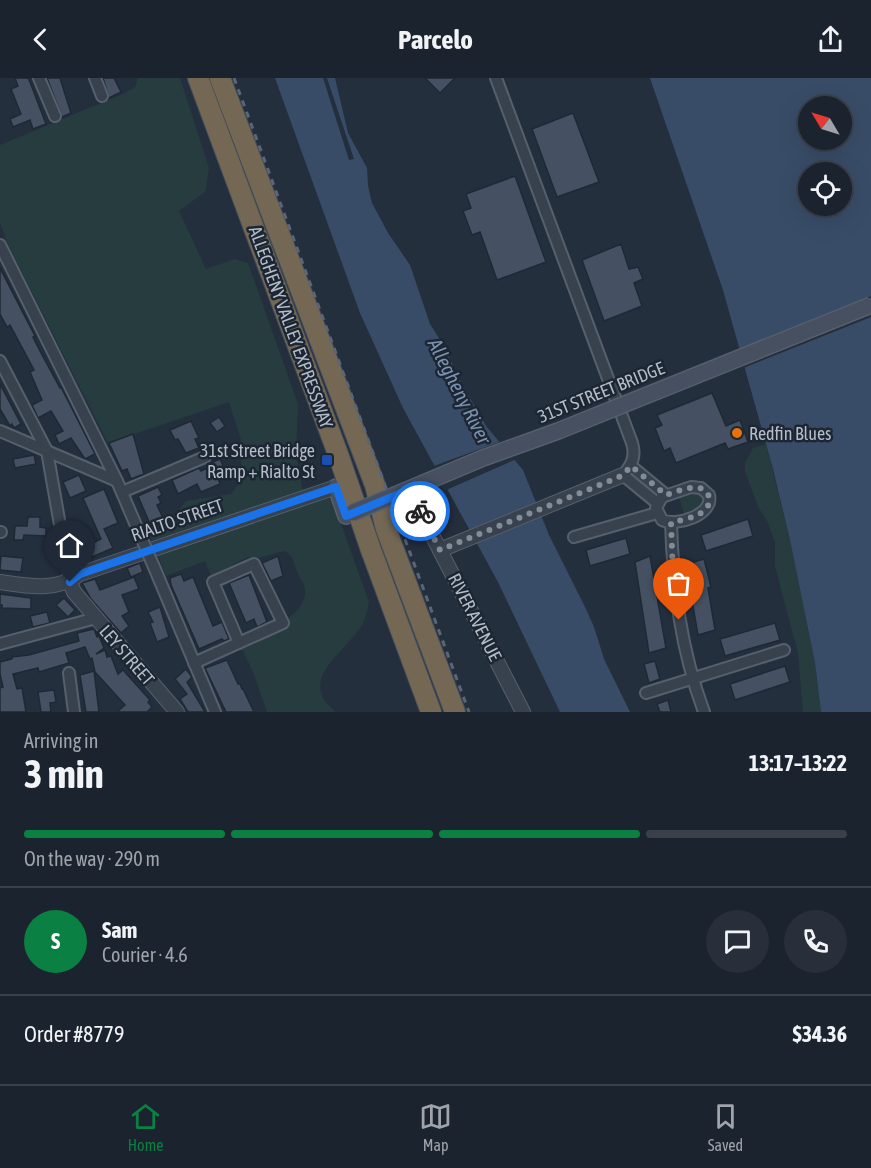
<!DOCTYPE html>
<html lang="en">
<head>
<meta charset="utf-8">
<style>
  :root { --surface:#1b232e; --page:#282f3a; --text:#f1f3f6; --muted:#a0a4aa; --line:#39404a; --accent:#0b8043 }
  body { margin:0; font-family:"Asap Condensed",sans-serif; background:var(--page); color:var(--text); height:100vh; display:flex; flex-direction:column; font-size:22px; white-space:nowrap }
  * { box-sizing:border-box; margin:0 }
  p { font-size:20px; color:var(--muted) }
  .icon { flex:none; width:33px; height:33px; fill:none; stroke:currentColor; stroke-width:2; stroke-linecap:round; stroke-linejoin:round }
  .map { position:relative; height:634px; overflow:hidden }
  .sheet { display:flex; flex-direction:column; background:var(--surface); flex:1 }
  .sheet>* { flex:none }
  .needle { width:39px; rotate:308deg }
  .fabs { position:absolute; left:798px; top:18px; display:grid; gap:12px }
  .fabs a { display:grid; place-items:center; width:54px; height:54px; border-radius:50%; background:var(--surface); box-shadow:0 6px 24px #0002,0 0 0 2px var(--line); font-size:30px }
  .pin { position:absolute; display:grid; place-items:center; width:51px; height:51px; color:#fff; margin:-62px -26px; border-radius:50% 50% 50% 0; rotate:-45deg; box-shadow:0 0 6px #0007 }
  .pin .icon { rotate:45deg }
  .courier { position:absolute; display:grid; place-items:center; width:60px; height:60px; margin:-30px; border:4px solid #1a73e8; border-radius:50%; background:#fff; color:#222; box-shadow:0 2px 8px #0007 }
  .overview em { font-style:normal; font-weight:700 }
  .overview div { display:flex; flex-direction:column-reverse }
  .overview { display:flex; align-items:center; justify-content:space-between; height:102px; padding:0 24px }
  h1 { font-size:39px; font-weight:700; line-height:45px }
  .bar { display:grid; grid-template-columns:repeat(4,1fr); gap:9px 6px; align-content:center; height:72px; padding:0 24px }
  .bar i { height:8px; border-radius:4px; background:var(--line) }
  .bar .selected { background:var(--accent) }
  .bar p { grid-column:span 4 }
  .line { display:flex; align-items:center; gap:15px; padding:0 24px; border-top:2px solid var(--line) }
  .line div { flex:1 }
  .round { display:grid; place-items:center; flex:none; width:63px; height:63px; border-radius:32px; background:var(--page) }
  header { display:flex; justify-content:space-between; align-items:center; height:78px; padding:0 24px; background:var(--surface); font-size:27px; font-weight:700 }
  .tab-bar { display:flex; justify-content:space-around; align-items:center; height:84px; border-top:2px solid var(--line); background:var(--surface); font-size:16px; color:var(--muted) }
  .tab-bar a { display:grid; justify-items:center; gap:3px }
  .tab-bar .selected { color:var(--accent) }
  .map>svg:first-child { display:block }
</style>
</head>
<body>
<header><svg class="icon" aria-label="back" viewBox="0 0 24 24"><path d="M15 5l-7 7 7 7"/></svg>Parcelo<svg class="icon" aria-label="share" viewBox="0 0 24 24"><path d="M12 15V3M7 8l5-5 5 5M5 13v7h14v-7"/></svg></header>
<div class="map">
<svg width="871" height="634" viewBox="0 0 871 634">
  <rect width="100%" height="100%" fill="#242f3e"/>
  <g fill="#263c3f">
    <polygon points="138,0 180,0 209,90 205,114 179,133 206,191 235,181 248,185 298,326 296,376 303,415 153,465 147,451 175,437 186,423 231,416 241,403 241,362 229,324 108,365 9,169 0,145 0,67 123,16 135,9"/>
    <polygon points="766,366 790,462 815,585 821,634 803,634 798,575 775,489 775,464 767,443 758,429 745,393 745,385 753,370"/>
    <polygon points="695,414 704,418 705,421 700,432 684,436 679,419"/>
    <path d="M327 420 332 421 334 426 369 524C367 533 366 542 360 550 342 577 296 603 336 634H267L253 594 242 571 243 563C262 555 313 536 304 508 303 503 299 500 298 495 293 486 295 478 284 473L258 480 248 479 211 498 205 483 166 498 157 475Z"/>
  </g>
  <g fill="#394c67" fill-rule="evenodd">
    <polygon points="275,0 335,0 348,55 367,90 368,108 372,125 388,155 410,187 430,246 444,268 459,301 486,348 523,392 549,457 586,531 594,549 604,581 630,634 560,634 498,504 403,330 360,235"/>
    <path d="M650 0H871V634H821L815 585 790 462 773 391 723 212ZM808 28H842V62H808ZM808 94H842V128H808Z"/>
  </g>
  <g fill="#242f3e">
    <polygon points="323,0 327,0 354,81 349,82"/>
    <polygon points="871,218 871,239 741,291 736,272"/>
    <polygon points="502,363 519,380 444,413 431,389"/>
  </g>
  <g fill="#455162" stroke="#1f2835" stroke-width="1.5">
    <polygon points="15,0 28,0 30,4 46,46 33,51 30,42 13,49 10,41 21,36 11,11 18,8"/>
    <polygon points="47,0 60,0 71,35 62,39"/>
    <polygon points="103,0 114,0 121,14 109,20"/>
    <polygon points="425,0 455,0 440,15"/>
    <polygon points="573,35 599,104 557,119 532,51"/>
    <polygon points="515,98 546,184 497,202 480,154 472,157 463,133 471,130 466,116"/>
    <polygon points="621,166 629,191 638,189 643,201 634,205 642,228 604,243 582,182"/>
    <polygon points="0,190 35,258 33,259 41,275 60,310 61,309 95,376 85,381 71,360 59,366 55,357 63,353 51,333 38,340 32,327 42,322 30,294 34,292 10,247 7,249 0,236"/>
    <polygon points="0,306 21,346 14,350 12,346 10,348 0,331"/>
    <polygon points="712,315 726,348 740,342 748,364 728,371 725,365 676,385 670,370 664,373 655,350 662,347 657,337"/>
    <polygon points="219,339 225,348 217,354 210,345"/>
    <polygon points="191,343 199,360 195,361 199,370 186,375 178,361 175,362 170,352"/>
    <polygon points="133,356 144,396 131,401 127,391 122,393 109,365"/>
    <polygon points="34,377 36,386 15,390 13,381"/>
    <polygon points="220,381 226,394 217,398 220,406 201,414 197,406 178,416 172,402 199,390 201,393 214,387 213,384"/>
    <polygon points="79,397 86,413 70,420 63,404"/>
    <polygon points="158,409 162,417 158,419 161,425 157,427 163,440 150,446 138,418"/>
    <polygon points="104,411 118,445 104,451 113,470 92,479 87,468 101,461 83,420"/>
    <polygon points="28,439 40,439 40,449 46,450 46,458 24,457 23,462 14,462 15,448 27,448"/>
    <polygon points="748,441 753,458 706,473 701,457"/>
    <polygon points="626,460 630,476 590,488 586,472"/>
    <polygon points="1,478 23,480 21,494 0,492"/>
    <polygon points="278,478 283,498 271,503 262,485"/>
    <polygon points="650,478 666,570 649,575 635,484"/>
    <polygon points="704,481 711,509 708,510 715,552 698,557 691,517 695,516 687,486"/>
    <polygon points="140,485 143,494 131,499 127,490"/>
    <polygon points="181,496 184,503 193,499 213,548 222,544 229,561 224,563 222,561 199,571 171,507 170,500"/>
    <polygon points="249,497 267,544 257,549 254,541 246,545 229,505"/>
    <polygon points="134,499 139,511 122,517 129,534 122,538 129,548 121,555 91,521 82,505 95,501 100,512"/>
    <polygon points="0,516 31,520 31,531 2,530 2,527 0,527"/>
    <polygon points="64,520 75,532 68,539 56,527"/>
    <polygon points="160,529 169,559 157,564 150,545 153,544 148,534"/>
    <polygon points="47,534 50,545 33,549 30,538"/>
    <polygon points="775,545 780,562 725,578 720,561"/>
    <polygon points="94,551 97,559 99,558 104,570 96,576 105,572 107,579 111,578 118,596 123,592 150,622 148,624 152,629 147,634 117,634 125,627 95,594 92,580 90,581 85,569 66,575 69,585 39,594 38,590 13,596 17,611 22,610 26,634 0,634 0,610 3,609 0,596 0,584 12,581 12,579 29,577 79,563 77,555"/>
    <polygon points="227,582 238,606 240,606 242,611 243,611 254,634 226,634 205,590"/>
    <polygon points="655,583 660,601 649,605 644,586"/>
    <polygon points="785,588 790,604 735,622 730,606"/>
    <polygon points="186,591 192,599 187,604 205,634 188,634 180,621 187,616 175,601"/>
    <polygon points="94,593 99,634 86,634 80,597"/>
    <polygon points="54,612 56,624 50,625 51,634 41,634 38,614"/>
    <polygon points="668,622 671,634 660,634 657,626"/>
  </g>
  <g fill="none" stroke-linecap="round" stroke-linejoin="round">
    <g stroke="#565f6c" stroke-width="14">
      <g id="minor">
        <polyline points="39,0 55,38"/>
        <polyline points="95,0 102,18"/>
        <path d="M496 0 632 365C636 378 632 387 623 397L657 425"/>
        <polyline points="0,167 117,403 141,459"/>
        <polyline points="0,283 47,373 70,504"/>
        <polyline points="0,353 117,403"/>
        <polyline points="631,388 666,417"/>
        <path d="M691 409 701 410 709 417C714 437 676 449 662 442L656 430 662 419Z"/>
        <polyline points="122,414 205,379"/>
        <path d="M671 445C673 510 681 572 704 634"/>
        <polyline points="0,454 1,454"/>
        <polyline points="574,459 657,435"/>
        <polyline points="154,489 215,634"/>
        <polyline points="0,566 96,540"/>
        <polyline points="194,585 283,545 254,486 213,504 239,565"/>
        <polyline points="69,595 74,634"/>
        <polyline points="646,615 784,572"/>
      </g>
    </g>
    <g stroke="#565f6c" stroke-width="16">
      <g id="tertiary">
        <polyline points="409,412 523,634"/>
        <polyline points="440,472 623,397"/>
        <path d="M0 504C27 508 57 514 80 496L336 409"/>
        <polyline points="70,504 74,514 177,634"/>
      </g>
    </g>
    <g stroke="#565f6c" stroke-width="18">
      <polyline id="secondary" points="336,409 346,438 352,435"/>
    </g>
    <g stroke="#434c59" stroke-width="22">
      <g id="motorway">
        <polyline points="198,0 338,376 371,472 431,634"/>
        <polyline points="220,0 375,407 386,451 455,634"/>
      </g>
    </g>
    <use href="#minor" stroke="#38414e" stroke-width="10"/>
    <use href="#tertiary" stroke="#38414e" stroke-width="14"/>
    <use href="#secondary" stroke="#465061" stroke-width="15"/>
    <use href="#motorway" stroke="#746855" stroke-width="20"/>
    <polyline stroke="#5a6575" stroke-width="3" stroke-dasharray="6 6" stroke-linecap="butt" points="234,0 469,634"/>
    <g stroke="#565f6c" stroke-width="14" stroke-linecap="butt">
      <polyline id="minor-bridge" points="141,459 154,489"/>
    </g>
    <g stroke="#565f6c" stroke-width="18" stroke-linecap="butt">
      <polyline id="secondary-bridge" points="352,435 483,380 558,353 871,227"/>
    </g>
    <use href="#minor-bridge" stroke="#38414e" stroke-width="10"/>
    <use href="#secondary-bridge" stroke="#465061" stroke-width="15"/>
  </g>
  <g fill="none" stroke-linecap="round" stroke-linejoin="round">
    <path stroke="#828b98" stroke-width="6" stroke-dasharray="0 10.8" d="M420 433 440 472 612 402 623 397 631 388 666 417C680 413 705 400 710 422 707 439 686 440 671 445L673 496 679 542"/>
    <polyline stroke="#1a73e8" stroke-width="8" points="70,504 80,496 336,409 346,438 409,412 420,433"/>
  </g>
  <circle fill="#e8710a" stroke="#1d2633" stroke-width="2" cx="737" cy="355" r="6"/>
  <rect fill="#1a4fb4" stroke="#1d2633" stroke-width="2" x="321" y="376" width="12" height="12" rx="3"/>
  <g text-anchor="middle" dominant-baseline="central" stroke-width="5" stroke-linejoin="round" paint-order="stroke">
    <g font-size="18" fill="#b4bcc9" stroke="#1d2633">
      <text transform="translate(291 249) rotate(70)">ALLEGHENY VALLEY EXPRESSWAY</text>
      <text transform="translate(601 314) rotate(-22)">31ST STREET BRIDGE</text>
      <text transform="translate(177 442) rotate(-19)">RIALTO STREET</text>
      <text transform="translate(475 539) rotate(63)">RIVER AVENUE</text>
      <text transform="translate(127 577) rotate(49)">LEY STREET</text>
    </g>
    <g font-size="18" fill="#b4bcc9" stroke="#1d2633" text-anchor="start">
      <text x="749" y="355">Redfin Blues</text>
      <text x="315" y="372" text-anchor="end">31st Street Bridge<tspan x="315" dy="21">Ramp + Rialto St</tspan></text>
    </g>
    <g font-size="20" font-style="italic" fill="#7c92b1" stroke="#1d2633">
      <text transform="translate(460 313) rotate(63)">Allegheny River</text>
    </g>
  </g>
</svg>
<div class="fabs">
<a><svg class="needle" viewBox="-14 -14 28 28"><path d="M0-13l5 13h-10z" fill="#e53935"/><path d="M0 13l5-13h-10z" fill="#a0a4aa"/></svg></a>
<a><svg class="icon" aria-label="locate" viewBox="0 0 24 24"><circle cx="12" cy="12" r="6"/><path d="M12 2v4M12 18v4M2 12h4M18 12h4"/></svg></a>
</div>
<div class="pin" style="left:679px;top:542px;background:#ea580c"><svg class="icon" aria-label="bag" viewBox="0 0 24 24"><path d="M5 8h14l-1 12H6zM9 8a3 3 0 0 1 6 0"/></svg></div>
<div class="pin" style="left:70px;top:504px;background:#1f2937"><svg class="icon" aria-label="home" viewBox="0 0 24 24"><path d="M3 11l9-7 9 7M6 9v11h12V9"/></svg></div>
<div class="courier" style="left:420px;top:433px"><svg class="icon" aria-label="bike" viewBox="0 0 24 24"><circle cx="6" cy="16" r="4"/><circle cx="18" cy="16" r="4"/><path d="M6 16l4-8h5l3 8M10 8l3 8H6M13 5h3"/></svg></div>
</div>
<section class="sheet">
<div class="overview"><div><h1>3 min</h1><p>Arriving in</p></div><em>13:17–13:22</em></div>
<div class="bar"><i class="selected"></i><i class="selected"></i><i class="selected"></i><i></i><p>On the way · 290 m</p></div>
<div class="line" style="height:108px"><b class="round" style="background:var(--accent);color:#fff">S</b><div><b>Sam</b><p>Courier · 4.6</p></div><a class="round"><svg class="icon" aria-label="chat" viewBox="0 0 24 24"><path d="M4 5h16v11H9l-5 4z"/></svg></a><a class="round"><svg class="icon" aria-label="phone" viewBox="0 0 24 24"><path d="M5 4h4l2 5-3 2q2 4 5 5l2-3 5 2v4C11 20 4 13 5 4z"/></svg></a></div>
<div class="line" style="height:78px"><div>Order #8779</div><b>$34.36</b></div>
</section>
<nav class="tab-bar">
<a class="selected"><svg class="icon" aria-label="home" viewBox="0 0 24 24"><path d="M3 11l9-7 9 7M6 9v11h12V9"/></svg>Home</a>
<a><svg class="icon" aria-label="map" viewBox="0 0 24 24"><path d="M3 6l6-2 6 2 6-2v14l-6 2-6-2-6 2zM9 4v14M15 6v14"/></svg>Map</a>
<a><svg class="icon" aria-label="saved" viewBox="0 0 24 24"><path d="M7 4h10v16l-5-4-5 4z"/></svg>Saved</a>
</nav>
</body>
</html>
